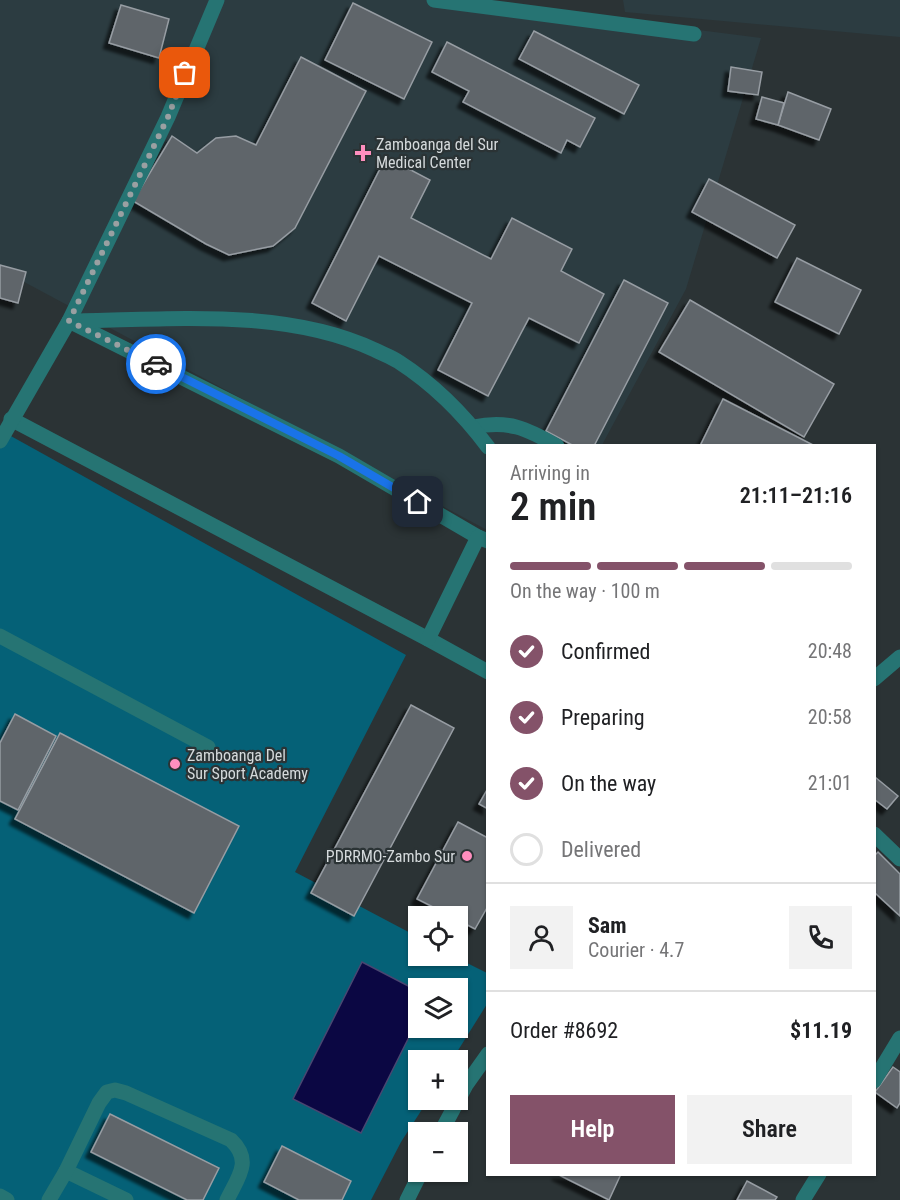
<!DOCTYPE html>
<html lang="en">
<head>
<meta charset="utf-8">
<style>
  :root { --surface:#fff; --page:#f2f2f2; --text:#202124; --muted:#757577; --line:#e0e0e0; --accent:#845269 }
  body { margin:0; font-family:"Roboto Condensed",sans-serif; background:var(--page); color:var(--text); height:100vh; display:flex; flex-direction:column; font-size:22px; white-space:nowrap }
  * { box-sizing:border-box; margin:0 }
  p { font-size:20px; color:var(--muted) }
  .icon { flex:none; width:33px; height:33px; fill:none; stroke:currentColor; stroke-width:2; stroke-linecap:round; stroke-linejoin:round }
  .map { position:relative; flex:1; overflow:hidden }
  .sheet { position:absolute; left:486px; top:444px; width:390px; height:732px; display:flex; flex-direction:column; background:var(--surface); border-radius:0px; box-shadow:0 2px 4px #0004 }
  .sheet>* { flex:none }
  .controls { position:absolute; left:408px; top:906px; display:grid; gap:12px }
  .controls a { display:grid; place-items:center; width:60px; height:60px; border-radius:0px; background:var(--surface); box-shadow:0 2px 4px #0004; font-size:30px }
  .pin { position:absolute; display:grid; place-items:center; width:51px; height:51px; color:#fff; margin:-26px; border-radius:12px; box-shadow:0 3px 9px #0006 }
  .courier { position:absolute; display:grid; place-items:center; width:60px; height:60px; margin:-30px; border:4px solid #1a73e8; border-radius:50%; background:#fff; color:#222; box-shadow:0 2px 8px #0007 }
  .summary em { font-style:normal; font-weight:600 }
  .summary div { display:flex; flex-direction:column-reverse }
  .summary { display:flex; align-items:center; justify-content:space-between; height:102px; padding:0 24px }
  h1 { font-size:39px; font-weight:600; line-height:45px }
  .bar { display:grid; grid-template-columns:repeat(4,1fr); gap:9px 6px; align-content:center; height:72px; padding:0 24px }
  .bar i { height:8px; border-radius:4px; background:var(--line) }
  .bar .active { background:var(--accent) }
  .bar p { grid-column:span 4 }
  .line { display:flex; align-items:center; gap:15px; padding:0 24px; border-top:2px solid var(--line) }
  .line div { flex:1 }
  .round { display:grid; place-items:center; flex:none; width:63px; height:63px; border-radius:0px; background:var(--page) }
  ol { padding:0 24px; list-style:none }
  li { display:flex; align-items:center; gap:18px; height:66px }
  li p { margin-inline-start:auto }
  li .icon { padding:6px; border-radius:50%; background:var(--accent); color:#fff; stroke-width:4 }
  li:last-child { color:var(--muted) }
  li i { width:33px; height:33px; border:3px solid var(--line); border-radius:50% }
  .button { display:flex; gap:12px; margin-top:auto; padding:12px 24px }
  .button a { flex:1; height:69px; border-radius:0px; background:var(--accent); color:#fff; font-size:24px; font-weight:600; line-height:69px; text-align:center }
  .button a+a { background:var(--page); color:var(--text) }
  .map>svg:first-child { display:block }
</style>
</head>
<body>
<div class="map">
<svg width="900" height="1200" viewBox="0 0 900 1200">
  <defs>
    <filter id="shadow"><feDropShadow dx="-5.5" dy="5.5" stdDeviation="1.5" flood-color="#0009"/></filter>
  </defs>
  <rect width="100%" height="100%" fill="#2b3335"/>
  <g fill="#2c3c41">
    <polygon points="0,0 466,0 761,38 686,289 602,445 488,446 487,530 0,269"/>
    <polygon points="623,0 900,0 900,37 625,12"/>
  </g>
  <path fill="#056177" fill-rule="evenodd" d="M0 430 406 655 295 872 418 937V956H453L487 973V1004L452 1060H418V1100H428L401 1142 371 1200H0ZM418 988H458V1028H418Z"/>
  <polygon fill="#0b0743" stroke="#484671" stroke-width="1.5" points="362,962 418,991 418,1019 361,1133 293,1099"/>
  <g fill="#5f656b" stroke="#979da3" stroke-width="1.5" filter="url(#shadow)">
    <polygon points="353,3 432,42 404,99 325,60"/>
    <polygon points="121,5 169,19 159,58 109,43"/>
    <polygon points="534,31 639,85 624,114 519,59"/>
    <polygon points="447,42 595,118 580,147 567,140 561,153 463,102 469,91 432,72"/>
    <polygon points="301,57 366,91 295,228 273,246 229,255 206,244 133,201 172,136 197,153 216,138 236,136 256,145"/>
    <polygon points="731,67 762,72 758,95 728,91"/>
    <polygon points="788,92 831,109 819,140 778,125"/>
    <polygon points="762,97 784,103 778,125 756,119"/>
    <polygon points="386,157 430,180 411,218 491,259 512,218 572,249 561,271 604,294 579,343 529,318 488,396 438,370 472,303 379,256 346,321 312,303"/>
    <polygon points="709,179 795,225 777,258 692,212"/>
    <polygon points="797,258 861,290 839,334 775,302"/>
    <polygon points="0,265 26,272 18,303 0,298"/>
    <polygon points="624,280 668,303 594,446 574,446 546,431"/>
    <polygon points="690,300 834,384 804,437 659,352"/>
    <polygon points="723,399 815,446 700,446"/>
    <polygon points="411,705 454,728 354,916 311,893"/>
    <polygon points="15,714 56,736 18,810 0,801 0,743"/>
    <polygon points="60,733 239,826 194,913 15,819"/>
    <polygon points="875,777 898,796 887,809 874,799"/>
    <polygon points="488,788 488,809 479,804"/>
    <polygon points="458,822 488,838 488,906 475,929 458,920 458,916 451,916 417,899"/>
    <polygon points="878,852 900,874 900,916 874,892 874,856"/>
    <polygon points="893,1067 900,1072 900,1103 897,1108 875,1092"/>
    <polygon points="110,1114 219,1168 203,1200 187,1200 91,1152"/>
    <polygon points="282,1146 351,1181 342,1200 299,1200 264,1182"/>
    <polygon points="557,1174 621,1174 609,1200"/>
    <polygon points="747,1181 777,1197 775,1200 737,1200"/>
  </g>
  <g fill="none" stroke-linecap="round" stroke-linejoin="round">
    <g stroke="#267473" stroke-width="15">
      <polyline points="217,0 168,117 69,321 339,456 478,537"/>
      <polyline points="434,0 694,34"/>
      <polyline points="11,419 428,639 488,672"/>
      <path d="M473 427C509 420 526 428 557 446"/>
      <path d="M0 441 69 321C167 320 284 307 375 350 383 354 392 357 399 362 433 384 464 415 488 447"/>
      <polyline points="0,636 208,747"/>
      <polyline points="428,639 478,537 488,541"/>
      <polyline points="874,679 900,657"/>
      <polyline points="874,834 900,859"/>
      <polyline points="874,1081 900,1038"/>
      <polyline points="441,1132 466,1085 488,1054"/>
      <polyline points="66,1171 126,1200"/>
      <polyline points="0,1196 7,1200"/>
      <path d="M49 1200 66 1171 99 1103 107 1092 115 1090 126 1093 231 1140C253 1161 238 1177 227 1200"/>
      <polyline points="407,1200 421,1172"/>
      <polyline points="803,1200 819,1174"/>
    </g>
  </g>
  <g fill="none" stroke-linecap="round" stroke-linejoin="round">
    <polyline stroke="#9aa0a2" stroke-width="6" stroke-dasharray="0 10.8" points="156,364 69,321 168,117 185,73"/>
    <polyline stroke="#1a73e8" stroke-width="8" points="156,364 339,456 418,502"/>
  </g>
  <g fill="#fe8ebe" stroke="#2b3335" stroke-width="2">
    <path d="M360 144h6v6h6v6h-6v6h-6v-6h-6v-6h6z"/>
    <circle cx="175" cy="764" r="6"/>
    <circle cx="467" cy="856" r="6"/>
  </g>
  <g text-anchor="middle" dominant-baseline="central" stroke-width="4.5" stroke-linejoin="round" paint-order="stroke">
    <g font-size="16" fill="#d5dadc" stroke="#2b3335" text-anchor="start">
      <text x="376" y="144">Zamboanga del Sur<tspan x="376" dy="18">Medical Center</tspan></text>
      <text x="187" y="755">Zamboanga Del<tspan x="187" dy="18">Sur Sport Academy</tspan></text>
      <text x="455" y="856" text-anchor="end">PDRRMO-Zambo Sur</text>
    </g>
  </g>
</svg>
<div class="controls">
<a><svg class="icon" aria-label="locate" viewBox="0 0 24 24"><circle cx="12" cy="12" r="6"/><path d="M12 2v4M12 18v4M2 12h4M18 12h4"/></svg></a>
<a><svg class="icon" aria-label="layers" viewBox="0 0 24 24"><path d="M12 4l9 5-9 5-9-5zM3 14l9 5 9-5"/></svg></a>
<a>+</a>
<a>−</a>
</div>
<div class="pin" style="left:185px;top:73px;background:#ea580c"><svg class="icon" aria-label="bag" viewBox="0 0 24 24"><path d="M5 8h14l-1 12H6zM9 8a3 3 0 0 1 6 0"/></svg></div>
<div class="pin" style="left:418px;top:502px;background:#1f2937"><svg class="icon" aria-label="home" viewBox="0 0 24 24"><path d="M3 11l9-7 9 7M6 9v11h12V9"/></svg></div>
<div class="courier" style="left:156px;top:364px"><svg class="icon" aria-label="car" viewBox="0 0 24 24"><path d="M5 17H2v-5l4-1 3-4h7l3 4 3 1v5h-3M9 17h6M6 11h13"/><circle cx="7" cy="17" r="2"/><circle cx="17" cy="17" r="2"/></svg></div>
<section class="sheet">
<div class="summary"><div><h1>2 min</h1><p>Arriving in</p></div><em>21:11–21:16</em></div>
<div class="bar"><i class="active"></i><i class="active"></i><i class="active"></i><i></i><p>On the way · 100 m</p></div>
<ol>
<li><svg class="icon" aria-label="check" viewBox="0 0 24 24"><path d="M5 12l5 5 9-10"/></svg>Confirmed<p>20:48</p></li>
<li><svg class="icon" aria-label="check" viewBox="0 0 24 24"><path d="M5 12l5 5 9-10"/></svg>Preparing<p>20:58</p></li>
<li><svg class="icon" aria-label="check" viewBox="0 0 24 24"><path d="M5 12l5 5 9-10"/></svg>On the way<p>21:01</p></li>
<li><i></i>Delivered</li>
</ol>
<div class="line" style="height:108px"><a class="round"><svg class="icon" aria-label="person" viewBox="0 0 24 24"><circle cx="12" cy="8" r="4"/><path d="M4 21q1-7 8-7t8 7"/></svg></a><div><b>Sam</b><p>Courier · 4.7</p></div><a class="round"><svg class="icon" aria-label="phone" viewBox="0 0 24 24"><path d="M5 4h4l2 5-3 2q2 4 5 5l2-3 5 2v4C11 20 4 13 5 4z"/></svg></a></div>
<div class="line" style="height:78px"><div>Order #8692</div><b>$11.19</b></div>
<div class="button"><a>Help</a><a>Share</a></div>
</section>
</div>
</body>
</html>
